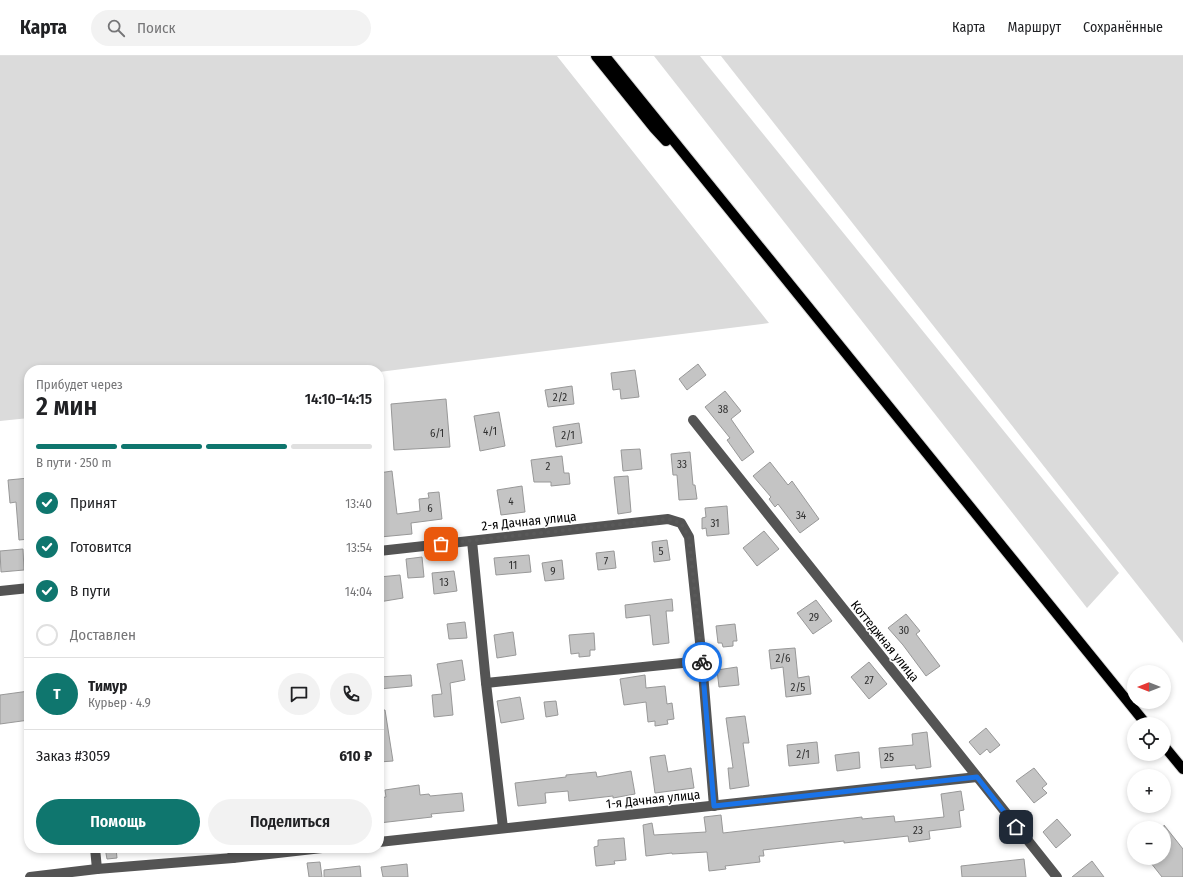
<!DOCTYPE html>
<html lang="ru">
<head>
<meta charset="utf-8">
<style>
  :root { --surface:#fff; --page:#f2f2f2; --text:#202124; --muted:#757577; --line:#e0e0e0; --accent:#0f766e }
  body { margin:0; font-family:"Fira Sans Condensed",sans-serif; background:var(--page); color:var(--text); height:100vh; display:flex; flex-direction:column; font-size:15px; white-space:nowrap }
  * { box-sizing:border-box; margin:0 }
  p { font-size:13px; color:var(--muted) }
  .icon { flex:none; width:22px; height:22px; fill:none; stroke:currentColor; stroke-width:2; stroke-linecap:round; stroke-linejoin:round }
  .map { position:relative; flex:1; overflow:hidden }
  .details { position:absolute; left:24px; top:309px; width:360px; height:488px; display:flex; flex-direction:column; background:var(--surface); border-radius:16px; box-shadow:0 2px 6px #0003 }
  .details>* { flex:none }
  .needle { width:26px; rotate:270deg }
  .fabs { position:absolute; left:1127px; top:609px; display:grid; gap:8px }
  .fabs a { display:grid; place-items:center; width:44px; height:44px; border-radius:50%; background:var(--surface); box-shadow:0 2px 6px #0003; font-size:20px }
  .pin { position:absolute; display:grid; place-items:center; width:34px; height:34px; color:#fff; margin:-17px; border-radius:8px; box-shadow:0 2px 6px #0006 }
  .courier { position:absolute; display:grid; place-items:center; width:40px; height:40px; margin:-20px; border:3px solid #1a73e8; border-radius:50%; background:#fff; color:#222; box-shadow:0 1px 5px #0007 }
  .headline em { font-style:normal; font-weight:600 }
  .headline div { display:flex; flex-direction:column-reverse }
  .headline { display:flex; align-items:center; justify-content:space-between; height:68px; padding:0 12px }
  h1 { font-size:26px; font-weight:600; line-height:30px }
  .bar { display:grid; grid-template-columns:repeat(4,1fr); gap:6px 4px; align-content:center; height:48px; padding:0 12px }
  .bar i { height:5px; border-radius:3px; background:var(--line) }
  .bar .active { background:var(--accent) }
  .bar p { grid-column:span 4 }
  .line { display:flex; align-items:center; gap:10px; padding:0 12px; border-top:1px solid var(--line) }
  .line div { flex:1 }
  .round { display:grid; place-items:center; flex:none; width:42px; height:42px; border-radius:21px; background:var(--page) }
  ol { padding:0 12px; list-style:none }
  li { display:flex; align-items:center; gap:12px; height:44px }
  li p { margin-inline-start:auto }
  li .icon { padding:4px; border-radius:50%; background:var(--accent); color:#fff; stroke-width:4 }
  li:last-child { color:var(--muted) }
  li i { width:22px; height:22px; border:2px solid var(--line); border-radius:50% }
  .button { display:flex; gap:8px; margin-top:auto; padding:8px 12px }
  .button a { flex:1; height:46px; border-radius:24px; background:var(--accent); color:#fff; font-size:16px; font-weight:600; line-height:46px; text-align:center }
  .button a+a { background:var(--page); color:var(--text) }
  header { display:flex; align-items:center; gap:24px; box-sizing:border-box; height:56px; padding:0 20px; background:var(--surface); border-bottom:1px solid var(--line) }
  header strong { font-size:19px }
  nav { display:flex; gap:22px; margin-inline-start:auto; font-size:14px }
  .search { width:280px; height:36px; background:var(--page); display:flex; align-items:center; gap:10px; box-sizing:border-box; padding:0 14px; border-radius:22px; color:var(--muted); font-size:15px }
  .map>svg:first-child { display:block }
</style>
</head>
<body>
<header>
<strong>Карта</strong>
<div class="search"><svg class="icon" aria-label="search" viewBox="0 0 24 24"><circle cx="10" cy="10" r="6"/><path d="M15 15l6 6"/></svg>Поиск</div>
<nav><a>Карта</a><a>Маршрут</a><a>Сохранённые</a></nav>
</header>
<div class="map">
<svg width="1183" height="821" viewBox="0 0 1183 821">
  <rect width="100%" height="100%" fill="#fff"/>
  <g fill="#dbdbdb">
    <polygon points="0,0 557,0 769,267 379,316 379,314 29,314 29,362 0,365"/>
    <polygon points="654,0 700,0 1119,517 1087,552"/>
    <polygon points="721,0 1183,0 1183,587"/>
  </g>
  <g fill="#c4c4c4" stroke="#989898">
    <polygon points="698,308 706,319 687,334 679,323"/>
    <polygon points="635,314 639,341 621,343 620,333 613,334 611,317"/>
    <polygon points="572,330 574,348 548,351 545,334"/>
    <polygon points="725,335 741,355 731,363 754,396 742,405 727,384 730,382 705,351"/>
    <polygon points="446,343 450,391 394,394 391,348"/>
    <polygon points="499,356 505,390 480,395 474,360"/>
    <polygon points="579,367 582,387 556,391 553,371"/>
    <polygon points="640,393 642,413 623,415 621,394"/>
    <polygon points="690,396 693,429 695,429 697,443 679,444 677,419 673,419 671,398"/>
    <polygon points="562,400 564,417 569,417 570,428 551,430 551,426 534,426 531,404"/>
    <polygon points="770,406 788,429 792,425 819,463 800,477 778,448 775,451 769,443 771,441 753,420"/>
    <polygon points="392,415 397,458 420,455 419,443 429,442 428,437 439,436 442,463 411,467 412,478 380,481 379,417"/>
    <polygon points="628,420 631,456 618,458 614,421"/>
    <polygon points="29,422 29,483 19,484 16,446 10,447 8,424"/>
    <polygon points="522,430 525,456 501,459 497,434"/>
    <polygon points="727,450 729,478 707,480 706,472 702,473 702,462 706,461 705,452"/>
    <polygon points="764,475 779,493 757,510 743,492"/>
    <polygon points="667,484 670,504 654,506 652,486"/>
    <polygon points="23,493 24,514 1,516 0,495"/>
    <polygon points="614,495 616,512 598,514 596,497"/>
    <polygon points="529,499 531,516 496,519 494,502"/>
    <polygon points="422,501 424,521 408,522 406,503"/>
    <polygon points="562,504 564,523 545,525 542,507"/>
    <polygon points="454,515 457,535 434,538 432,517"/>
    <polygon points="400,519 403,542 379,546 379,521"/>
    <polygon points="672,543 673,555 666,555 669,587 653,589 650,559 626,562 625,549"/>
    <polygon points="816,544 832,565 813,578 797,557"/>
    <polygon points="906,558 920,575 916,578 940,610 926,620 903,589 888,572"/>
    <polygon points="465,566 467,582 449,583 447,568"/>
    <polygon points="735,568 737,585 733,585 733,590 723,591 722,587 718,587 716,570"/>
    <polygon points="513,576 516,599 497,602 494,579"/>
    <polygon points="594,577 595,594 590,594 590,600 579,601 579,597 571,598 569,579"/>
    <polygon points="795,592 798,622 809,620 811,638 786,641 783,611 771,613 769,594"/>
    <polygon points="462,604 465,624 450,627 453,659 434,661 432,639 442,638 437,608"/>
    <polygon points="869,606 887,628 869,643 851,621"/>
    <polygon points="737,611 739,629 719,631 717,614"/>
    <polygon points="411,619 412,630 379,633 379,621"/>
    <polygon points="645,619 646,632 665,630 667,648 672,647 674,663 667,664 668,668 655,670 655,665 648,666 646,646 624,649 620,623"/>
    <polygon points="29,635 29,664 0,668 0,639"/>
    <polygon points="520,641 524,663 501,667 497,645"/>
    <polygon points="556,645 558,659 546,661 544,646"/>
    <polygon points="379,654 385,654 393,705 379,706"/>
    <polygon points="745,660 749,687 743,687 749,730 730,733 728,712 733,712 726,662"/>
    <polygon points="986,672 1000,689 990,697 987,693 980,699 969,686"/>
    <polygon points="927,676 931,711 916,713 915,709 881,712 879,692 913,689 912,678"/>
    <polygon points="817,686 819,707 789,710 787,689"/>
    <polygon points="859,696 860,712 837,715 835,699"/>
    <polygon points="665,699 668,716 691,712 694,732 655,737 650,701"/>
    <polygon points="1034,712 1047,728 1042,732 1047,737 1034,747 1016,725"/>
    <polygon points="631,715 635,738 613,742 613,740 569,745 568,735 545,737 546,747 518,750 515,727 566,721 566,719 596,716 597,721"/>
    <polygon points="419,729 420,739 429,738 430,740 462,737 464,755 431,758 432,761 379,767 379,742 386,741 385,734"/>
    <polygon points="961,735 964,754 959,755 961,771 929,775 930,783 909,786 908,780 844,787 844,785 763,794 764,800 759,800 760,806 725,810 726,813 709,815 707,796 672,798 672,797 646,800 643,769 652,767 654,779 706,776 704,761 721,759 723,777 862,761 862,763 894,760 895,766 944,761 941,738"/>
    <polygon points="1057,763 1071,779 1056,792 1043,776"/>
    <polygon points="1164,769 1183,793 1183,821 1162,821 1147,802 1164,802"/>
    <polygon points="624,782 626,804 614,805 615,808 596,810 594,791 598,790 598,784"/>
    <polygon points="105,792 116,792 117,802 107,803"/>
    <polygon points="1024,803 1026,821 962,821 961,810"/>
    <polygon points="1092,805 1104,821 1072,821"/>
    <polygon points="320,806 322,821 309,821 307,807"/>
    <polygon points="407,808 408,821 383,821 381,811"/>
    <polygon points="360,810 361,821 324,821 324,814"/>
  </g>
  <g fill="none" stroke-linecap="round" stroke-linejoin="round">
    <g stroke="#dbdbdb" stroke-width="12">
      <g id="major">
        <polyline points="596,0 654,72 666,85"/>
        <polyline points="605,0 1146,668"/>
        <polyline points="1164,690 1183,713"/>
      </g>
    </g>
    <g stroke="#545454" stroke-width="10">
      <polyline points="693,364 1057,821"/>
      <polyline points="472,485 486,627 503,772"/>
      <polyline points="379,495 668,463 681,467 689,481 702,605 714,750"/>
      <polyline points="0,535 29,532"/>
      <polyline points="486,627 702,605"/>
      <polyline points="379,786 977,721"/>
      <polyline points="95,792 97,813"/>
      <polyline points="232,792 233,802"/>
      <polyline points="30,821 97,813 233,802 322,792"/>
    </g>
    <use href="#major" stroke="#000" stroke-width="10"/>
  </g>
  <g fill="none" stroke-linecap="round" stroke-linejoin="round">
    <polyline stroke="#595959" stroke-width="4" stroke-dasharray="0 7.2" points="441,488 668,463 681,467 689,481 702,606"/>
    <polyline stroke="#1a73e8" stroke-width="5" points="702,606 714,750 977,721 1016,771"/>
  </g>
  <g text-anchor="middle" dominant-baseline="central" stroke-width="3" stroke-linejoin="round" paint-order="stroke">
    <g font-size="11" fill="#313131">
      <text x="560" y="341">2/2</text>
      <text x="723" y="353">38</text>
      <text x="490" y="375">4/1</text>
      <text x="437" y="377">6/1</text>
      <text x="568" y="379">2/1</text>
      <text x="682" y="408">33</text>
      <text x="548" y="410">2</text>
      <text x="511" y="445">4</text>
      <text x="430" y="452">6</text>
      <text x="801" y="459">34</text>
      <text x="715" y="467">31</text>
      <text x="661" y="495">5</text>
      <text x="606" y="505">7</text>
      <text x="513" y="509">11</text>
      <text x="553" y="515">9</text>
      <text x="444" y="526">13</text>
      <text x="814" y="561">29</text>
      <text x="904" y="574">30</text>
      <text x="783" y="602">2/6</text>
      <text x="869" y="624">27</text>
      <text x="798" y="631">2/5</text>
      <text x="803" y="698">2/1</text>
      <text x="889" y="701">25</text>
      <text x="918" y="774">23</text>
    </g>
    <g font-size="13" fill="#000" stroke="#fff">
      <text transform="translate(529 465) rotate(-6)">2-я Дачная улица</text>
      <text transform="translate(885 585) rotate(51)">Коттеджная улица</text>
      <text transform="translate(653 743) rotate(-6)">1-я Дачная улица</text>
    </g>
  </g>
</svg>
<div class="fabs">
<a><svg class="needle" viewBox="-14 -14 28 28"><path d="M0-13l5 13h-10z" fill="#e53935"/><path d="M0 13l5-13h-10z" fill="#757577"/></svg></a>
<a><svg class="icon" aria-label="locate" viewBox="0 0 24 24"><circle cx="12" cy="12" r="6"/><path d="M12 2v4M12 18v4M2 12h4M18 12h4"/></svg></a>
<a>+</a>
<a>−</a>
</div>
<div class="pin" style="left:441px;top:488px;background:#ea580c"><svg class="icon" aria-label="bag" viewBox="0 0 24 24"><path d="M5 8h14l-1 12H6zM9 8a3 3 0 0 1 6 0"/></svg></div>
<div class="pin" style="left:1016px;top:771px;background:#1f2937"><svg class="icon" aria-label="home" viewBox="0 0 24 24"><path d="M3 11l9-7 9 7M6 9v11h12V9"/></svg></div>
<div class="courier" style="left:702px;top:606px"><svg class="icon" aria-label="bike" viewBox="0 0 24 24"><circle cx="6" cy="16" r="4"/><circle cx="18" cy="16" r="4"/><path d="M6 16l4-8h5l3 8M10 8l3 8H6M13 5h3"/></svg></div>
<section class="details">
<div class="headline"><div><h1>2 мин</h1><p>Прибудет через</p></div><em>14:10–14:15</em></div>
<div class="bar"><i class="active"></i><i class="active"></i><i class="active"></i><i></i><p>В пути · 250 m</p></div>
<ol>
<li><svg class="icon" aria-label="check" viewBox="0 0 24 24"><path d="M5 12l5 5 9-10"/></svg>Принят<p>13:40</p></li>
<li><svg class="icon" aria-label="check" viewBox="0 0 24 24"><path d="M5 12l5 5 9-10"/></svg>Готовится<p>13:54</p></li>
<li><svg class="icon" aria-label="check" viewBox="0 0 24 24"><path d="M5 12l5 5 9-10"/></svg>В пути<p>14:04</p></li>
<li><i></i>Доставлен</li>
</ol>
<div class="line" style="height:72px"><b class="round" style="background:var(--accent);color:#fff">Т</b><div><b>Тимур</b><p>Курьер · 4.9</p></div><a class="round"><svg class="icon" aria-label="chat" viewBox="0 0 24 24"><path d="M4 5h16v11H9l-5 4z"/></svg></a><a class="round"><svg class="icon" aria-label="phone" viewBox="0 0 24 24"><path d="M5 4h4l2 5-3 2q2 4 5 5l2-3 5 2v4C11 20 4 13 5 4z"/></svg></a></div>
<div class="line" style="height:52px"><div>Заказ #3059</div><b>610 ₽</b></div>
<div class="button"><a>Помощь</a><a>Поделиться</a></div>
</section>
</div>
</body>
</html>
